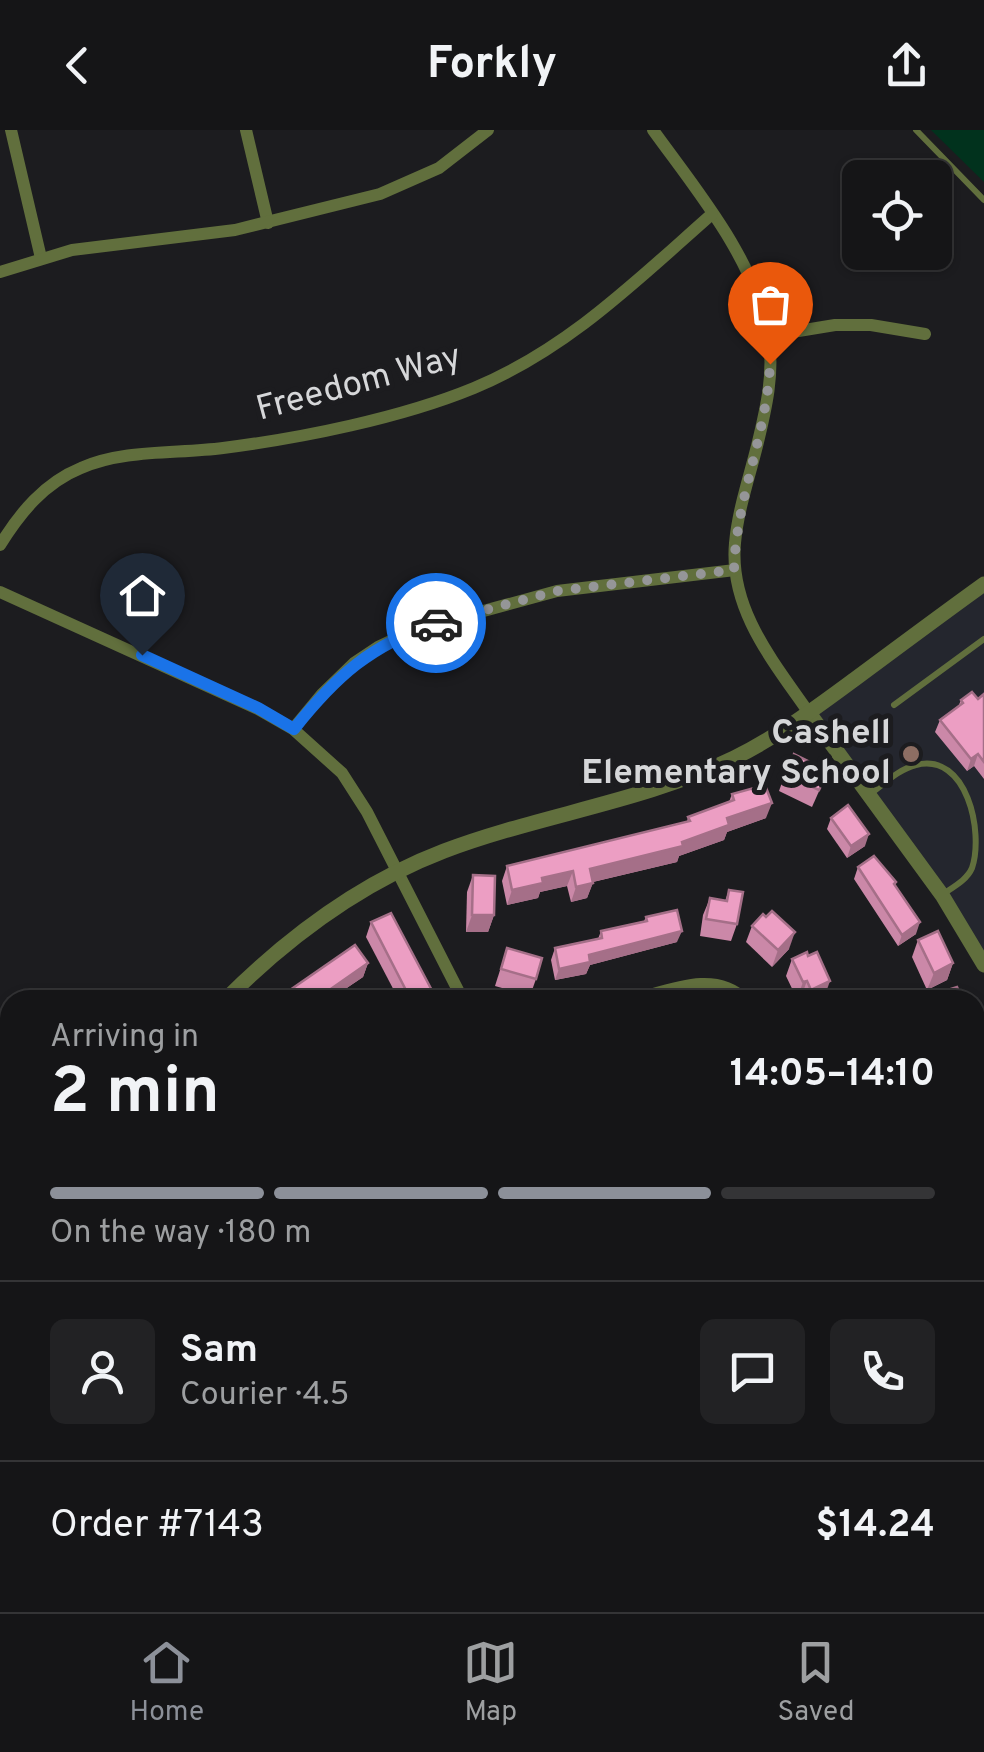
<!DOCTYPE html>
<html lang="en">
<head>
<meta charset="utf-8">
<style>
  :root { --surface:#151517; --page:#222224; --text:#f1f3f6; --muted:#9d9fa1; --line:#343436; --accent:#8c9099 }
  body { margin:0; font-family:Overpass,sans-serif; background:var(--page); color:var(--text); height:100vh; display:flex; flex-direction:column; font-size:38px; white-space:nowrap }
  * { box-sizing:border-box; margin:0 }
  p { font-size:32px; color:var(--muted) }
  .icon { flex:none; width:55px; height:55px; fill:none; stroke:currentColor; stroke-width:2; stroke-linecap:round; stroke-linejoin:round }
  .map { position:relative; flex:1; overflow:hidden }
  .panel { position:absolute; left:0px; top:860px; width:985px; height:622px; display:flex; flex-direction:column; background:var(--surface); border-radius:30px 30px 0 0; box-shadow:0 2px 8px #0004,0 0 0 2px var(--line) }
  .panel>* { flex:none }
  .controls { position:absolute; left:842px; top:30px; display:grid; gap:20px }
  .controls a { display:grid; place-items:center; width:110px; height:110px; border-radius:15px; background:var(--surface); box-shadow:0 2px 8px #0004,0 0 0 2px var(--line); font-size:50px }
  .pin { position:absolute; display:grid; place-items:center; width:85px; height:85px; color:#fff; margin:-102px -42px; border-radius:50% 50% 50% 0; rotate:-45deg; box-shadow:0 0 10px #0007 }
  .pin .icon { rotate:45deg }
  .courier { position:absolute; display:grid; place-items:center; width:100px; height:100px; margin:-50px; border:8px solid #1a73e8; border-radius:50%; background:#fff; color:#222; box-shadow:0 2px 12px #0007 }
  .head em { font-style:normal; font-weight:700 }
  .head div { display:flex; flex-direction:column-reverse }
  .head { display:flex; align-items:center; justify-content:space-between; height:170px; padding:0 50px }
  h1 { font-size:65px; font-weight:700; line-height:75px }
  .bar { display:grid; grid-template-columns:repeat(4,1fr); gap:15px 10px; align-content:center; height:120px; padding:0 50px }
  .bar i { height:12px; border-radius:8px; background:var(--line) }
  .bar .current { background:var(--accent) }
  .bar p { grid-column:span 4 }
  .line { display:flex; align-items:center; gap:25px; padding:0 50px; border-top:2px solid var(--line) }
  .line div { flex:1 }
  .round { display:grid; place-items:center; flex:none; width:105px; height:105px; border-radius:15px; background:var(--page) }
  header { display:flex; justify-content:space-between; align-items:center; height:130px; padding:0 50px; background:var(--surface); font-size:45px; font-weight:700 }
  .dock { display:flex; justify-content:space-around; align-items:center; height:140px; border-top:2px solid var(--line); background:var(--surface); font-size:28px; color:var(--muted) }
  .dock a { display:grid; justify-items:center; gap:5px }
  .dock .current { color:var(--accent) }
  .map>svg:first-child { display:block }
</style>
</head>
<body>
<header><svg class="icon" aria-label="back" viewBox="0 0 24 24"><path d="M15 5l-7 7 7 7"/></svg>Forkly<svg class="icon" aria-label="share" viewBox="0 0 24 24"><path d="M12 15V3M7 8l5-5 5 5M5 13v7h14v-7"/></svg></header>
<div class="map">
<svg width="984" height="1482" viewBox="0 0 984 1482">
  <rect width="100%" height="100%" fill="#1c1c1f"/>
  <polygon fill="#24262e" points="984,454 984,824 809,583"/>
  <polygon fill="#01321d" points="931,0 984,0 984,52"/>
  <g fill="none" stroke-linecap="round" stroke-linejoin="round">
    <g stroke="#616f3d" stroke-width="6">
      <polyline points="916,0 984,70"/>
      <polyline points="894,575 984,509"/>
      <path d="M870 664C884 654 899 639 916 635 967 622 984 702 972 738 967 750 953 757 943 764"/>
    </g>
    <g stroke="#616f3d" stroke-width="12">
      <polyline points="11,0 41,128"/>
      <polyline points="246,0 268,93"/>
      <path d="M653 0C697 61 754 128 768 204 775 242 766 279 757 316 749 348 738 380 735 413 729 479 773 531 809 583"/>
      <polyline points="0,142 72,120 235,100 380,64 439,38 488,0"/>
      <polyline points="768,206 835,195 871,195 925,204"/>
      <path d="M0 415C20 383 44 353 81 338 124 319 177 324 223 318 302 308 401 288 474 258 568 219 637 150 712 84"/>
      <polyline points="0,462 258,579 293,599 342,643 367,682 463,870"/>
      <polyline points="293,599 322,564 354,533 378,517 414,500 557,461 735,440"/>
      <path d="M633 870C668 861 715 839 745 870"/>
      <polyline points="0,1236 10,1257"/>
      <polyline points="975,1296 984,1294"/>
      <polyline points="730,1482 761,1472"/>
    </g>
    <g stroke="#616f3d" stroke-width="15">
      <polyline points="809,583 942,765 984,835"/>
      <path d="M225 870C288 807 360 753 444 721 539 685 642 672 734 628 777 607 817 577 855 549 898 517 941 485 984 454"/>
      <polyline points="0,1094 10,1084"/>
    </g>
  </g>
  <g fill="#cb88a8">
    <polygon points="984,564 984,649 974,636 967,641 935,602 940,590 958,577 961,570 978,569"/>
    <polygon points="828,641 812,677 779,661 785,644"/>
    <polygon points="732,664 766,688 727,702 724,710 679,726 677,732 593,752 587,768 571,772 567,756 540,762 538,768 507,775 502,751 507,736 687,692 688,687 729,672"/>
    <polygon points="831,688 865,716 847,728 827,699"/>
    <polygon points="858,737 896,752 895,756 916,804 898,816 854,749"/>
    <polygon points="473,745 494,785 488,802 466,802 467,762"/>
    <polygon points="729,760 737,794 731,811 700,806 703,785 710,768 725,771"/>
    <polygon points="646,787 677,812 590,835 586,844 555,850 551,830 555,818 598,809 601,801 644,791"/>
    <polygon points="766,787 789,819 772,837 746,812 752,796"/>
    <polygon points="371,792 437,870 399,870 366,807"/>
    <polygon points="918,810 953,833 947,850 927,860 912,827"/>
    <polygon points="507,818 536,849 530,866 495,856"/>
    <polygon points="792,829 824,868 820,870 802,870 801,867 797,869 786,846"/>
    <polygon points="368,833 363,847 329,870 286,870 290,860"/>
    <polygon points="10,1147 10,1175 2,1172"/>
    <polygon points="975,1335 984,1363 984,1445 975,1448"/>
    <polygon points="10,1388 10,1429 0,1412 0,1403 4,1392"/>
    <polygon points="35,1472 64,1472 54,1482 44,1482"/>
    <polygon points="658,1472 701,1472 704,1482 669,1482 667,1473 658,1475"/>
    <polygon points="880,1472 958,1472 929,1482 883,1482"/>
  </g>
  <g fill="#a56f88">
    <polygon points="978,624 974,636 967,641 971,629"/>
    <polygon points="772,673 766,688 727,702 724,710 679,726 677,732 584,754 590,739 682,712 727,688"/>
    <polygon points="869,704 865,716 847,728 851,716"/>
    <polygon points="573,741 567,756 540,762 538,768 507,775 512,760 542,748"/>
    <polygon points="593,753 587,768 571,772 576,757"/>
    <polygon points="472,785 494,785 488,802 466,802"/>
    <polygon points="920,792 916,804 898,816 902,805"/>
    <polygon points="682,801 677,812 590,835 586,844 555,850 559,839 589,825"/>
    <polygon points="795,802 789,819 772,837 778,820"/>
    <polygon points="368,833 363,847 329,870 315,870"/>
    <polygon points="953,833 947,850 927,860 934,843"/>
    <polygon points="807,851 801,867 797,869 803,852"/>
    <polygon points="830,851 824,868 820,870 807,870 811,860"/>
    <polygon points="984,987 984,998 975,999 975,989"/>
    <polygon points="984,1234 984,1250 975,1250 975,1235"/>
    <polygon points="10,1373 10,1385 0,1388 0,1376"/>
    <polygon points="984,1430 984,1445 975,1448 981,1431"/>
    <polygon points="53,1472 64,1472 54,1482 50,1482"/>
    <polygon points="476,1472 555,1472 516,1476 515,1479 495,1482 433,1482"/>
    <polygon points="910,1472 958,1472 929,1482 891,1482 892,1477"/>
  </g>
  <g fill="#ec9ec3" stroke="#a56f88" stroke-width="2.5">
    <polygon points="972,562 978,569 984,564 984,632 978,624 971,629 940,590 963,573 961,570"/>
    <polygon points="794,624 828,641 819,660 785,644"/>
    <polygon points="765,655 772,673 727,688 729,695 682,712 683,716 590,739 593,753 576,757 573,741 542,748 543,753 512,760 507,736 690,691 688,687 734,670 732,664"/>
    <polygon points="848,675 869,704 851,716 831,688"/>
    <polygon points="874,726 896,752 894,754 920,792 902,805 858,737"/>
    <polygon points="473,745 495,746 494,785 472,785"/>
    <polygon points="729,760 743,762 737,794 706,789 710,768 727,771"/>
    <polygon points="677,780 682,801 589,825 590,832 559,839 555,818 602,808 601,801 647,791 646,787"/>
    <polygon points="772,781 795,802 778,820 752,796 763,784 766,787"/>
    <polygon points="391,783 437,870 411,870 371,792"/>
    <polygon points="938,801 953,833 934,843 918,810"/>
    <polygon points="355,815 368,833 315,870 294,870 296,868 290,860"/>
    <polygon points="507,818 542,828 536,849 501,839"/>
    <polygon points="807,822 808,826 817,822 830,851 811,860 807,851 803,852 792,829"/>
    <polygon points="957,857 963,870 941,870 938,863"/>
    <polygon points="975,914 977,926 981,925 984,941 984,987 975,989"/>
    <polygon points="984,1003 984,1234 975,1235 975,1004"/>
    <polygon points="0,1309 10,1343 10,1373 0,1376"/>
    <polygon points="975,1335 984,1363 984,1430 981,1431 975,1413"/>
    <polygon points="10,1388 10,1402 4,1392"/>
    <polygon points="79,1472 86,1472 96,1482 69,1482"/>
    <polygon points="348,1472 476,1472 469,1474 469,1476 433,1482 287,1482"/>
    <polygon points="677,1472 701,1472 704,1482 680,1482"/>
    <polygon points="839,1472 863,1472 866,1482 803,1482"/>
    <polygon points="891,1472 910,1472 892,1477"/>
  </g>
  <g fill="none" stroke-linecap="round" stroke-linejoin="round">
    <path stroke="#959698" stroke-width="10" stroke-dasharray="0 18" d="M436 493 557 461 734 440C736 369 767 304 770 234"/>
    <path stroke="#1a73e8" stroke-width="12" d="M142 525 258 578 294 599C336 546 371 515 436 493"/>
  </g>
  <circle fill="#8d6e63" stroke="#1c1c1f" stroke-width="4" cx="911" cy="624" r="10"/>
  <g text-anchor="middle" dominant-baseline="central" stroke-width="10" stroke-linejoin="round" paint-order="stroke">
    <g font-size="35" fill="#d6d7d9" stroke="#1c1c1f">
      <text transform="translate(359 254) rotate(-15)">Freedom Way</text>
    </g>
    <g font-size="35" font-weight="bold" fill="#d6d7d9" stroke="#1c1c1f" text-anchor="end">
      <text x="891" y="604">Cashell<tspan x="891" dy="40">Elementary School</tspan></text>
    </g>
  </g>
</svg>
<div class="controls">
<a><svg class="icon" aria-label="locate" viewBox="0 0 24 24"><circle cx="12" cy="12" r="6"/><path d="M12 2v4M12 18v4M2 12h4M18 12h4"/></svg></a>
</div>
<div class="pin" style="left:770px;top:234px;background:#ea580c"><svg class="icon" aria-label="bag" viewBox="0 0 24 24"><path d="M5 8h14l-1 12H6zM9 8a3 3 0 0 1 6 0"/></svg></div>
<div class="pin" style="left:142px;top:525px;background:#1f2937"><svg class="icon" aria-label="home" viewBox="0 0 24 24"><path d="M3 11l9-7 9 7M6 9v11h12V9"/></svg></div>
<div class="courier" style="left:436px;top:493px"><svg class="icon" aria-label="car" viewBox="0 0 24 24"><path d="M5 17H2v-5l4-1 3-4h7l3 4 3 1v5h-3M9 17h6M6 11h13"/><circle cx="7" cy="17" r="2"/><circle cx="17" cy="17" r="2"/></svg></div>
<section class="panel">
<div class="head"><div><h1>2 min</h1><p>Arriving in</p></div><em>14:05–14:10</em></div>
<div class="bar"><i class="current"></i><i class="current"></i><i class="current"></i><i></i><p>On the way · 180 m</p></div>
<div class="line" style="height:180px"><a class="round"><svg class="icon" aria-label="person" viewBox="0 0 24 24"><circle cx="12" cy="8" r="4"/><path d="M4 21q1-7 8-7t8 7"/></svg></a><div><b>Sam</b><p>Courier · 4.5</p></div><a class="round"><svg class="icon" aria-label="chat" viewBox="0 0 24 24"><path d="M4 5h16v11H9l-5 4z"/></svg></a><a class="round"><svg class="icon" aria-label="phone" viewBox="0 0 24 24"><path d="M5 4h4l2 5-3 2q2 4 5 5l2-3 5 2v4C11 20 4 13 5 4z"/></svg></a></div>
<div class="line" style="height:130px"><div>Order #7143</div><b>$14.24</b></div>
</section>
</div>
<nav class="dock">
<a class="current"><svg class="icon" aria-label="home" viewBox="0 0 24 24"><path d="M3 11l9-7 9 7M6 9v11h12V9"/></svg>Home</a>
<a><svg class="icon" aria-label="map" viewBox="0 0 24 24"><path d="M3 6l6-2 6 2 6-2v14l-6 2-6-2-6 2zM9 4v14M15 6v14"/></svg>Map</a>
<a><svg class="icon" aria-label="saved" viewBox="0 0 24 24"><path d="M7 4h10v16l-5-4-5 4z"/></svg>Saved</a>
</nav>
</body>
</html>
